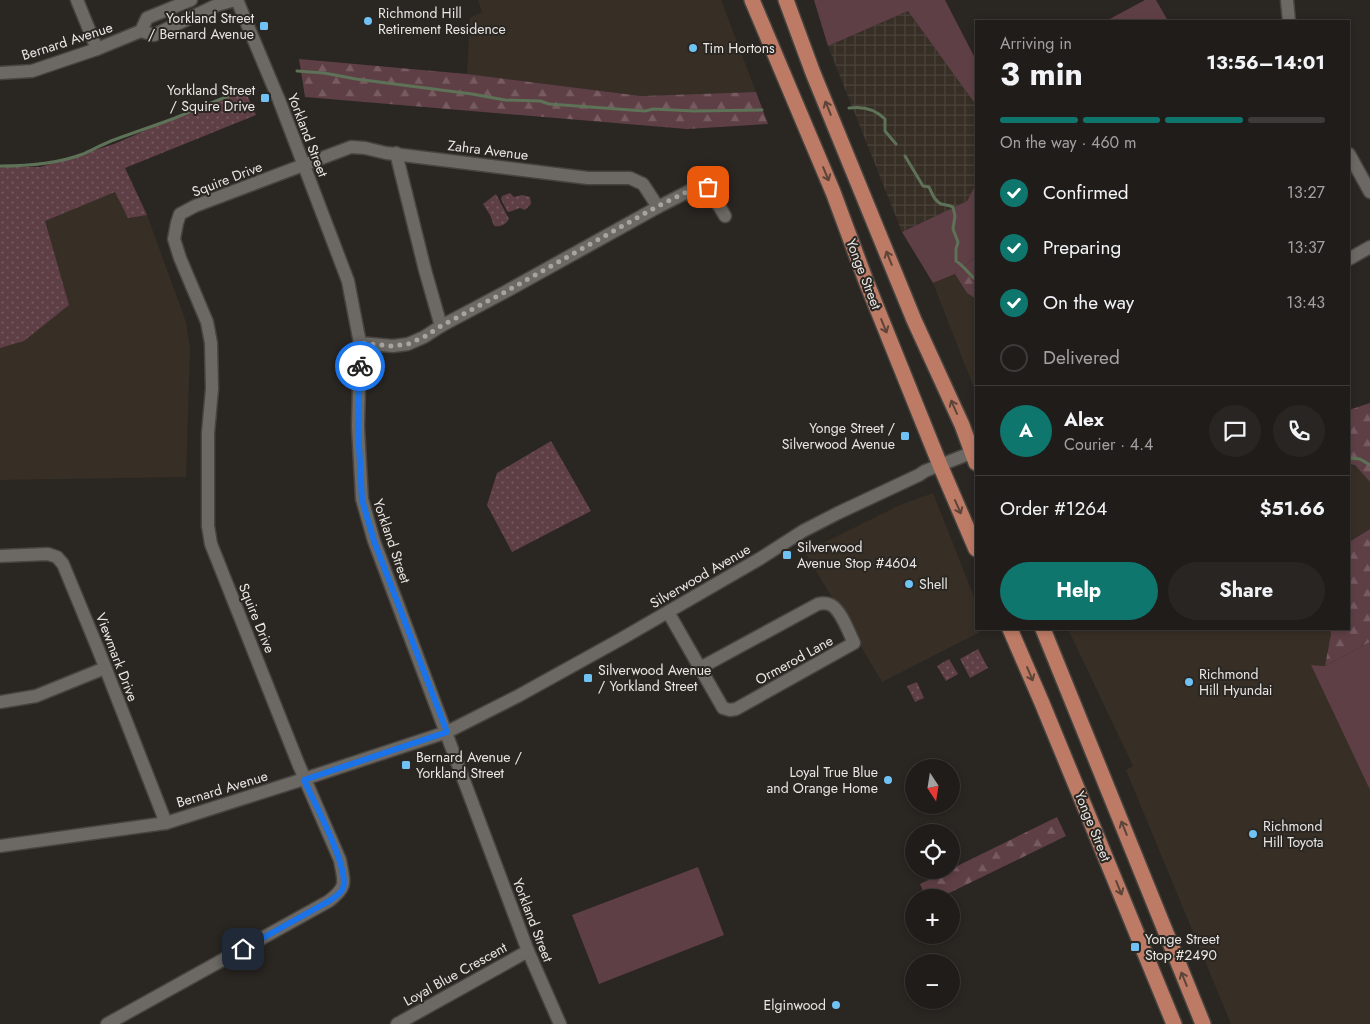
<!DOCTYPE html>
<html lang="en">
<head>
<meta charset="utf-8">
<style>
  :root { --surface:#201c1a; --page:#282523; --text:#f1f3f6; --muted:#a2a1a2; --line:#3d3a39; --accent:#0f766e }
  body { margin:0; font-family:Jost,sans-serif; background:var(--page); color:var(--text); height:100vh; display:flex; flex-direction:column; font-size:19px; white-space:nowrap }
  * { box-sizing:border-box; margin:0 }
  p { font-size:16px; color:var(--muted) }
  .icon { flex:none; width:28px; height:28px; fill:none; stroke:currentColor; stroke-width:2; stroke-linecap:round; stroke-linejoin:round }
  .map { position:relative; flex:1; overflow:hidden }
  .details { position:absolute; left:975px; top:20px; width:375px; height:610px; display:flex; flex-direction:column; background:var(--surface); border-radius:0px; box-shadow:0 2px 8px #0003,0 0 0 1px var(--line) }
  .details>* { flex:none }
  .needle { width:32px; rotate:168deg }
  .fabs { position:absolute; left:905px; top:759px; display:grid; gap:10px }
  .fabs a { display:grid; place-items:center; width:55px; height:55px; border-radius:50%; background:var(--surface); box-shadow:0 2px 8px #0003,0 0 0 1px var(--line); font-size:25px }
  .pin { position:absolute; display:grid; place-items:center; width:42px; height:42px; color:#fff; margin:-21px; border-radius:10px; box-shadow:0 2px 8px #0006 }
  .courier { position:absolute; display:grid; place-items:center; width:50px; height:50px; margin:-25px; border:4px solid #1a73e8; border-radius:50%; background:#fff; color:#222; box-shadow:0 1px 6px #0007 }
  .head em { font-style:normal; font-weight:700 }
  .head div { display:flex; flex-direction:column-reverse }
  .head { display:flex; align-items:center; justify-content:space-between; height:85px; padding:0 25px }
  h1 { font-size:32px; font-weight:700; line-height:38px }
  .bar { display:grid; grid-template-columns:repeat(4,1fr); gap:8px 5px; align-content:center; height:60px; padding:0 25px }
  .bar i { height:6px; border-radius:4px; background:var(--line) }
  .bar .current { background:var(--accent) }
  .bar p { grid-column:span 4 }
  .line { display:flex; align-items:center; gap:12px; padding:0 25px; border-top:1px solid var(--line) }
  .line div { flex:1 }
  .round { display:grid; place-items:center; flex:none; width:52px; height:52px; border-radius:26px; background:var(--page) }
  ol { padding:0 25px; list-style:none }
  li { display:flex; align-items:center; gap:15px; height:55px }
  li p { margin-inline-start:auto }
  li .icon { padding:5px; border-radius:50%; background:var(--accent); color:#fff; stroke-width:4 }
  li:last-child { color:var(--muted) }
  li i { width:28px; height:28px; border:2px solid var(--line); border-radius:50% }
  .primary-button { display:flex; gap:10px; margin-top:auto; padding:10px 25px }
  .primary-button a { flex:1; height:58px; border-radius:30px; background:var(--accent); color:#fff; font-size:20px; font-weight:700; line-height:58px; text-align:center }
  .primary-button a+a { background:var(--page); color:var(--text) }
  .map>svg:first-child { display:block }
</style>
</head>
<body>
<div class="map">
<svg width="1370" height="1024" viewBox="0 0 1370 1024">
  <defs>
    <pattern id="industrial-grid" width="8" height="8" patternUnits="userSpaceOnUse" patternTransform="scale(1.25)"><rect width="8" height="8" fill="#372f26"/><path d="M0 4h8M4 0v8" fill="none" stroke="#4a433b"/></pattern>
    <pattern id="forest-firs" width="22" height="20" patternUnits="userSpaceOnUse" patternTransform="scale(1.25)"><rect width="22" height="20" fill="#5f3f46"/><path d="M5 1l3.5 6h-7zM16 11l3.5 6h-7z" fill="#765b61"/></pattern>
    <pattern id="park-dots" width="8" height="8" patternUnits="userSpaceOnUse" patternTransform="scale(1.25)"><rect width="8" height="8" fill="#5f3f46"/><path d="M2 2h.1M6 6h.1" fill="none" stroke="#765b61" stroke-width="1.8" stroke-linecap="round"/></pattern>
  </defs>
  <rect width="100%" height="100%" fill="#2a2622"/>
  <g fill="#372f26">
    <polygon points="478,0 721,0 756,92 641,96 467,74 470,18 482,12"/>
    <polygon points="115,192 128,217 147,215 186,322 190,349 186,477 0,480 0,348 24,341 69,305 44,221"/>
    <polygon points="955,274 967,293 976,299 976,393 933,283"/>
    <polygon points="1349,464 1355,465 1370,482 1370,529 1349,542"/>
    <polygon points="933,493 976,602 976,629 986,629 882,682 805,552 900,505"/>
    <polygon points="1068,629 1330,629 1331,634 1325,666 1311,665 1370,790 1370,1024 1231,1024 1126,770 1133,766"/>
  </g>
  <polygon fill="url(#industrial-grid)" points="908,11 976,105 976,184 967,201 902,232 828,46"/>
  <g fill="#5f3f46">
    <polygon points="814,0 945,0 976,60 976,105 908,11 828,46"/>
    <polygon points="1145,0 1156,0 1168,21 1106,21"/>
    <polygon points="976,184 976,256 955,274 933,283 902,232 967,201"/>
    <polygon points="1370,642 1370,790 1311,665 1325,666"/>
    <polygon points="698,867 724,935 599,984 572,915"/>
  </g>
  <g fill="url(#forest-firs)">
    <polygon points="299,59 467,74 641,96 756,92 768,124 687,129 305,97"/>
    <polygon points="976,256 976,299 967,293 955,274"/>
    <polygon points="1370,403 1370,482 1355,465 1349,464 1349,410"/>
    <polygon points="1370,529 1370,642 1325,666 1331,634 1330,629 1349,629 1349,542"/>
    <polygon points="1057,817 1066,836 941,897 926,897 920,884 949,870 951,870 951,869"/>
  </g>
  <g fill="url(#park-dots)">
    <polygon points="244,88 256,115 125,168 147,215 128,218 115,192 45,221 69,305 24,341 0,348 0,167 40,167 114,144"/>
    <polygon points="510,193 514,197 522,195 530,197 531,204 525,210 520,208 509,212 507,211 501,199 502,196"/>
    <path d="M496 194 509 219C505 225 501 227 494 226L490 215 483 204Z"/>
    <polygon points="551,441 591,511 512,552 487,505 497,473"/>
    <polygon points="978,649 988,668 970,678 960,659"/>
    <polygon points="949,659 958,674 946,681 937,666"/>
    <polygon points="917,682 924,698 915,702 907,686"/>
  </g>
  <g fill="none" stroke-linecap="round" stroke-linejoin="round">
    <g stroke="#5d7256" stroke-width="3">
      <polyline points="297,71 324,73 356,79 472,94 505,100 540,101 549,104 645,111 653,109 694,111 762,110"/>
      <path d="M849 108C863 106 875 109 885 119V131L896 144"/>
      <path d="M905 156 923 186 929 187C932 193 934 201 941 204 945 205 949 205 953 207L955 216 953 229 958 242 956 249V261C964 266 969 274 976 280"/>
      <path d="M0 166C28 166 57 164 83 154 92 150 101 145 111 141 132 133 154 126 175 118 199 108 222 98 247 89"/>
      <polyline points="1349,458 1360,459 1370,465"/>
    </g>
    <g stroke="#464340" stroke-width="15">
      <g id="minor">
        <polyline points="77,0 97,49"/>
        <polyline points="237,0 279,100 348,281 360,343 358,427 362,499 374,541 528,951 560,1024"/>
        <polyline points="1287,0 1289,21"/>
        <polyline points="141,31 147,18 191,0"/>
        <polyline points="0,73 32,71 97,49 141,31 154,35 217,5 235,0"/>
        <polyline points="396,153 425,270 441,326"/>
        <polyline points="1349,154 1370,192"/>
        <polyline points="1349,259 1370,247"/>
        <polyline points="360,343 393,346 408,344 424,337 441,326 505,292 658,207 701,185 708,187 725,216"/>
        <polyline points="0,556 48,554 57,557 63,564 98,649 166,823"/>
        <path d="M668 612 723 708 730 710 736 709 854 643C849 633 841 610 831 605 827 603 822 603 818 604L700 668"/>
        <polyline points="0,702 36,696 105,668"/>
        <polyline points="0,846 166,823 304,779 447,732 518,696 621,639 761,558 803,531 838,513 919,475 925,471 976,451"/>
        <path d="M107 1024 329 901C348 886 344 883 340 860L298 763 211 544 208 526V433L212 389 211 343 207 322 180 258 174 239 177 223 180 214 195 206 351 147 365 148 386 153 588 178H630L643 184 658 207"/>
        <polyline points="397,1024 528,951"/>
      </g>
    </g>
    <g stroke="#464340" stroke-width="18">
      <g id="major">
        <polyline points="752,0 833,192 866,281 940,465 976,549"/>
        <polyline points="786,0 813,73 914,320 962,425 976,463"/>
        <polyline points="1010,629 1042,703 1174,1024"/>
        <polyline points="1043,629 1203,1024"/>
      </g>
    </g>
    <use href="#minor" stroke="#6c6863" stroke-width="12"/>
    <use href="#major" stroke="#bd7b65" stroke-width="15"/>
  </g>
  <defs><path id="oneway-shaft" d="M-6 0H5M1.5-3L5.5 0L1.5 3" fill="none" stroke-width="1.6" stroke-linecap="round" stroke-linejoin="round" transform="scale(1.25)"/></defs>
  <g stroke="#5d4439">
    <use href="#oneway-shaft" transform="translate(828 108) rotate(-112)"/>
    <use href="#oneway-shaft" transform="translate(826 174) rotate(67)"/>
    <use href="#oneway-shaft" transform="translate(889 258) rotate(-112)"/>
    <use href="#oneway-shaft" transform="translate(884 326) rotate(68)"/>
    <use href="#oneway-shaft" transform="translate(954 407) rotate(-114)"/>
    <use href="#oneway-shaft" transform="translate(958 507) rotate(66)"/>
    <use href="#oneway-shaft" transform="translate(1030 674) rotate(67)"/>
    <use href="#oneway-shaft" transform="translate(1124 828) rotate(-112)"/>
    <use href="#oneway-shaft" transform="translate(1119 888) rotate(68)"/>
    <use href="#oneway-shaft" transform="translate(1184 979) rotate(-112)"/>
  </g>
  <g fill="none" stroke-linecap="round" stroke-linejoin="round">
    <polyline stroke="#a6a3a0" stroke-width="5" stroke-dasharray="0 9" points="360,366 360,343 392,346 408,344 424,337 441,326 505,292 658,206 701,185 708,187"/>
    <path stroke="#1a73e8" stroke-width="6" d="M243 949 329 901C334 898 341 893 343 888 350 869 313 800 304 780L447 732 374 541 362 500 358 427 360 366"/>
  </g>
  <g fill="#70c2f4" stroke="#2a2622" stroke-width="2">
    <circle cx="368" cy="21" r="5"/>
    <rect x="259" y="21" width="10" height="10" rx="2.5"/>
    <circle cx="693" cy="48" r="5"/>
    <rect x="260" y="93" width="10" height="10" rx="2.5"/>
    <rect x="900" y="431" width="10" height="10" rx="2.5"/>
    <rect x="782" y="550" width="10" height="10" rx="2.5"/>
    <circle cx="909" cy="584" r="5"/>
    <rect x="583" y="673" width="10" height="10" rx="2.5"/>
    <circle cx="1189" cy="682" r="5"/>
    <rect x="401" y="760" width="10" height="10" rx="2.5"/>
    <circle cx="888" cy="780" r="5"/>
    <circle cx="1253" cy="834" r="5"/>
    <rect x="1130" y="942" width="10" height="10" rx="2.5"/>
    <circle cx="836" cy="1005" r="5"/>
  </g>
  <g text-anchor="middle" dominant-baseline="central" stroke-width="4" stroke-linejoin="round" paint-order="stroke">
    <g font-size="14" fill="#e9e6e4" stroke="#2a2622" text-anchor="start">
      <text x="378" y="13">Richmond Hill<tspan x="378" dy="16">Retirement Residence</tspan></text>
      <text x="254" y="18" text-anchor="end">Yorkland Street<tspan x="254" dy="16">/ Bernard Avenue</tspan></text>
      <text x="703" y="48">Tim Hortons</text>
      <text x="255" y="90" text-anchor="end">Yorkland Street<tspan x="255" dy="16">/ Squire Drive</tspan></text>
      <text x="895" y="428" text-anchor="end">Yonge Street /<tspan x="895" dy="16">Silverwood Avenue</tspan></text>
      <text x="797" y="547">Silverwood<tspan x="797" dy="16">Avenue Stop #4604</tspan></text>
      <text x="919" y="584">Shell</text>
      <text x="598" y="670">Silverwood Avenue<tspan x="598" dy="16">/ Yorkland Street</tspan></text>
      <text x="1199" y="674">Richmond<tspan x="1199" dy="16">Hill Hyundai</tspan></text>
      <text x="416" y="757">Bernard Avenue /<tspan x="416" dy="16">Yorkland Street</tspan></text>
      <text x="878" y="772" text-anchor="end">Loyal True Blue<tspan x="878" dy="16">and Orange Home</tspan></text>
      <text x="1263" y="826">Richmond<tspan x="1263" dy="16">Hill Toyota</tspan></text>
      <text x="1145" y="939">Yonge Street<tspan x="1145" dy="16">Stop #2490</tspan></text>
      <text x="826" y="1005" text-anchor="end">Elginwood</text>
    </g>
    <g font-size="14" fill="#e9e6e4" stroke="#2a2622">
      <text transform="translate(67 41) rotate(-18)">Bernard Avenue</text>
      <text transform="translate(308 135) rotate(69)">Yorkland Street</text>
      <text transform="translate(488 150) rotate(7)">Zahra Avenue</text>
      <text transform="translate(227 179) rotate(-21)">Squire Drive</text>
      <text transform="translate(864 274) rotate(69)">Yonge Street</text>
      <text transform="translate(392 541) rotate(71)">Yorkland Street</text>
      <text transform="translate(700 576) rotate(-30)">Silverwood Avenue</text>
      <text transform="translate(257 618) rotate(68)">Squire Drive</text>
      <text transform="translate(117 657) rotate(69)">Viewmark Drive</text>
      <text transform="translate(794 660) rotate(-29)">Ormerod Lane</text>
      <text transform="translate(222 789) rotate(-17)">Bernard Avenue</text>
      <text transform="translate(1093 826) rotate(68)">Yonge Street</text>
      <text transform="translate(533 920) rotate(69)">Yorkland Street</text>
      <text transform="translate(455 974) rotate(-29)">Loyal Blue Crescent</text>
    </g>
  </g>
</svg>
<div class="fabs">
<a><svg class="needle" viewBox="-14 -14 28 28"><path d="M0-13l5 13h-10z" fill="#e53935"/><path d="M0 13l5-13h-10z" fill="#a2a1a2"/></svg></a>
<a><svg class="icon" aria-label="locate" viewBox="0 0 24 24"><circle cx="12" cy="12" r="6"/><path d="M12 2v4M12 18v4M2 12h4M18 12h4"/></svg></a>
<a>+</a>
<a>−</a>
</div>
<div class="pin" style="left:708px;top:187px;background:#ea580c"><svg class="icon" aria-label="bag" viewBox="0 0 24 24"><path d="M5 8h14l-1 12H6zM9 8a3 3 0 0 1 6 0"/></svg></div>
<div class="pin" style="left:243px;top:949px;background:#1f2937"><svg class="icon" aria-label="home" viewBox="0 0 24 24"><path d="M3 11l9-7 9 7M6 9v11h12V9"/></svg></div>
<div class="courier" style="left:360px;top:366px"><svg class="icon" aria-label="bike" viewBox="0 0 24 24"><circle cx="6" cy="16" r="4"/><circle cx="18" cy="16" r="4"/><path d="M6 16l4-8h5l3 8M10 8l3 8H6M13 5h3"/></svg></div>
<section class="details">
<div class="head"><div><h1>3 min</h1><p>Arriving in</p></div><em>13:56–14:01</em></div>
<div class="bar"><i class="current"></i><i class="current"></i><i class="current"></i><i></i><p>On the way · 460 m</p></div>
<ol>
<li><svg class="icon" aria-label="check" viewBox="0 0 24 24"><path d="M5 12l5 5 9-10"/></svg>Confirmed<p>13:27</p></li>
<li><svg class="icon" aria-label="check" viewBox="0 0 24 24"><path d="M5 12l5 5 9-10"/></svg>Preparing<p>13:37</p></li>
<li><svg class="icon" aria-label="check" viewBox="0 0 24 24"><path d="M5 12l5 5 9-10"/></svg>On the way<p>13:43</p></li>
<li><i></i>Delivered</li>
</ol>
<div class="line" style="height:90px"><b class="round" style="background:var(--accent);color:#fff">A</b><div><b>Alex</b><p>Courier · 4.4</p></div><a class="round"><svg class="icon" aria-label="chat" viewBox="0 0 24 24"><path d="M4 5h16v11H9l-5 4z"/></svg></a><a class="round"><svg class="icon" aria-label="phone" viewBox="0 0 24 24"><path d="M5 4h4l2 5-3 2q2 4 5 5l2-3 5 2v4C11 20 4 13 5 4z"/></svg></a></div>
<div class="line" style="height:65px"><div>Order #1264</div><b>$51.66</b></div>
<div class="primary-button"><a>Help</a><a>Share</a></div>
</section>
</div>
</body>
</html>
